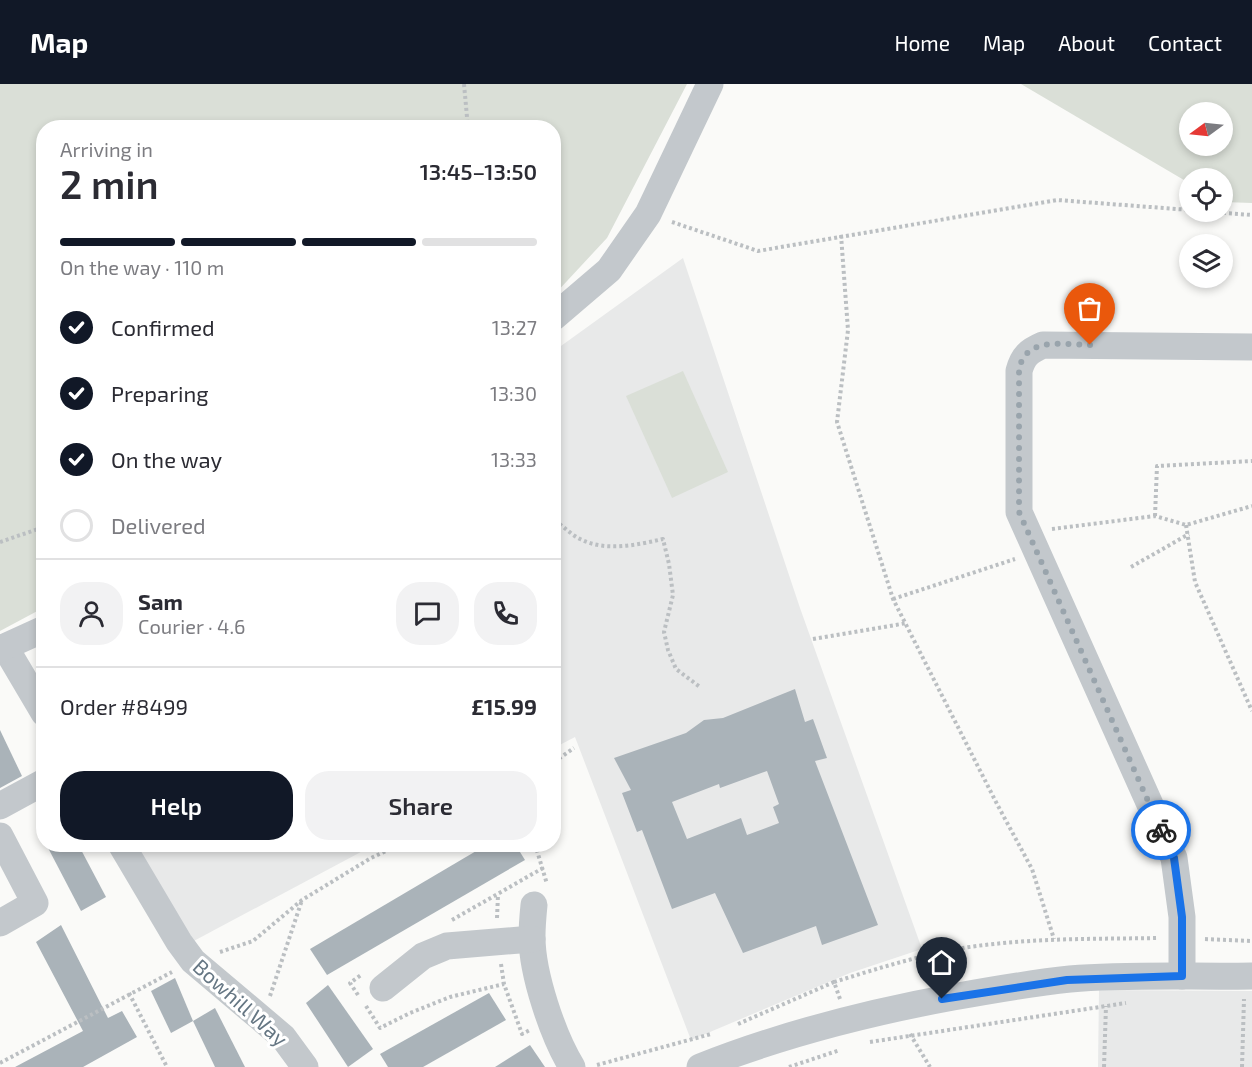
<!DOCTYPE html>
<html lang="en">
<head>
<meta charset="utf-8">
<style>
  :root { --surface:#fff; --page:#f2f2f3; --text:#2b2b33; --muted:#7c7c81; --line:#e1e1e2; --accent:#111827 }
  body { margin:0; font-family:"Exo 2",sans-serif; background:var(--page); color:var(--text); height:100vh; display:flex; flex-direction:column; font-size:22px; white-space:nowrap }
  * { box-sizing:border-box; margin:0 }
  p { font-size:20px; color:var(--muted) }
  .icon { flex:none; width:33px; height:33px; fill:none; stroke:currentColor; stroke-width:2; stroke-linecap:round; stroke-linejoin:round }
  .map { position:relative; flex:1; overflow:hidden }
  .panel { position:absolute; left:36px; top:36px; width:525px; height:732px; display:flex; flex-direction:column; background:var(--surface); border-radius:24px; box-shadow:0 3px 9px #0003 }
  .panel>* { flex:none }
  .needle { width:39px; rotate:255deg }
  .buttons { position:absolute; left:1179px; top:18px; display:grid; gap:12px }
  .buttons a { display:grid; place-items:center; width:54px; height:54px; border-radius:50%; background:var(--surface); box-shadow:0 3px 9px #0003; font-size:30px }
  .pin { position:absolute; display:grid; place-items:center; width:51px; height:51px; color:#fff; margin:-62px -26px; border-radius:50% 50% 50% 0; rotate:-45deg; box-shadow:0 0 6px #0007 }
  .pin .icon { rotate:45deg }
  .courier { position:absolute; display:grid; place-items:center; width:60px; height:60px; margin:-30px; border:4px solid #1a73e8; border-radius:50%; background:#fff; color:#222; box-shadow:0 2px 8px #0007 }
  .summary em { font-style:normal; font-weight:600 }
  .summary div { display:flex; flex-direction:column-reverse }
  .summary { display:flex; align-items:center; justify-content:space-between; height:102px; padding:0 24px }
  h1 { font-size:39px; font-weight:600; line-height:45px }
  .bar { display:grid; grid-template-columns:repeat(4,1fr); gap:9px 6px; align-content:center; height:72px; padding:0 24px }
  .bar i { height:8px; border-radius:4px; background:var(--line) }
  .bar .on { background:var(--accent) }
  .bar p { grid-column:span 4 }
  .line { display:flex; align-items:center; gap:15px; padding:0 24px; border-top:2px solid var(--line) }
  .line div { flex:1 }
  .round { display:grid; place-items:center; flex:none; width:63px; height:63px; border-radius:24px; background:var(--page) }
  ol { padding:0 24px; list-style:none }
  li { display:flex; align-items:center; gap:18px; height:66px }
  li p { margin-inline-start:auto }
  li .icon { padding:6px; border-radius:50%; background:var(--accent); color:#fff; stroke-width:4 }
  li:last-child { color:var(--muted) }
  li i { width:33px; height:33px; border:3px solid var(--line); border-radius:50% }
  .cta { display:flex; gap:12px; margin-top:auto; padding:12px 24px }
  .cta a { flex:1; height:69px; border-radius:24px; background:var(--accent); color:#fff; font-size:24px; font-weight:600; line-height:69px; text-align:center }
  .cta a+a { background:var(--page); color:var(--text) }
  header { display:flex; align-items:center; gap:36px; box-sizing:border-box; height:84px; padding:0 30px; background:var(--accent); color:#fff }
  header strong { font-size:28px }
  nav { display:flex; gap:33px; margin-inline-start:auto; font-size:21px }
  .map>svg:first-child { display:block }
</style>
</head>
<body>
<header>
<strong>Map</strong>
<nav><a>Home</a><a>Map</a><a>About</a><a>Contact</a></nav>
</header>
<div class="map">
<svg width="1252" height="983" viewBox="0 0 1252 983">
  <rect width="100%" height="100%" fill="#fafaf8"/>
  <g fill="#e8e9e9">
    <polygon points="683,174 800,524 922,865 850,889 691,956 575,653 554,664 554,267"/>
    <polygon points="137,761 374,761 190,859"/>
    <polygon points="1099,906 1252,907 1252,983 1098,983"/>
  </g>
  <g fill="#dadfd7" fill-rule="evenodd">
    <polygon points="0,0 687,0 607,154 554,211 554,44 44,44 43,524 0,547"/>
    <path d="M1021 0H1252V119L1223 118 1222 94H1190L1189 99ZM1222 28V62H1190V28Z"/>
    <polygon points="683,287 728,388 672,414 626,312"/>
  </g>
  <g fill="#aab3b9" fill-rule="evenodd">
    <path d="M795 605 805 638 813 635 827 674 815 677 878 841 822 861 816 842 743 869 715 809 672 825 642 746 637 748 622 709 631 706 614 674 686 649 704 636 723 634ZM767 687 779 720 773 723 779 739 747 751 741 734 687 755 672 718 719 700 720 704Z"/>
    <polygon points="0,646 22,692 0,704"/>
    <polygon points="46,760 78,760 106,813 81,827"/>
    <polygon points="488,760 515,760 525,776 327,891 310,865"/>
    <polygon points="61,841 108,934 122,927 137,953 83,983 15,983 83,947 36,858"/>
    <polygon points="175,894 193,937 171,949 151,907"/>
    <polygon points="328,901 373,965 348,983 306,919"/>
    <polygon points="489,909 506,936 423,983 388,983 380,970"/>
    <polygon points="215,924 245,983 215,983 193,937"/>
    <polygon points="530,961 545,983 495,983"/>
  </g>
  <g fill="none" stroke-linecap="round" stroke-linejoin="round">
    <g stroke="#bbbfc2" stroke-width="4" stroke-dasharray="3 3" stroke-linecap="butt">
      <polyline points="464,0 468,44"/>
      <polyline points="1211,128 1252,131"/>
      <polyline points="672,138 758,167 1057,116 1190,126"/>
      <polyline points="841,151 848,246 837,338 893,515 997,720 1032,785 1054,855"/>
      <polyline points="1155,432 1157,382 1252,377"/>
      <path d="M554 438H557C565 444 572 451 580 455 605 468 637 461 663 455L669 480 673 511 664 548 668 566 676 585 700 603"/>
      <polyline points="1186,441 1195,498 1252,627"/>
      <polyline points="1052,445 1155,432 1186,441 1252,422"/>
      <polyline points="0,458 44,443"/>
      <polyline points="1131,483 1189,450"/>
      <polyline points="893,515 1015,475"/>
      <polyline points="813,555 907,539"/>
      <polyline points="554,678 574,664"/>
      <polyline points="535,760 547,800"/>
      <polyline points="497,834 498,811"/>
      <polyline points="452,836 543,784"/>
      <polyline points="1205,855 1252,857"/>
      <polyline points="220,868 253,857 302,816 371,774 401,760"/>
      <polyline points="501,880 504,900 522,950 530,946"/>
      <polyline points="129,909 167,983"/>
      <polyline points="358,911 350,899 361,891"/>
      <polyline points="270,912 302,816"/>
      <path d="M840 915 834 898C886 882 939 865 994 860 1048 854 1103 855 1158 854"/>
      <polyline points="366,922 380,944 410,929 450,913 504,900"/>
      <polyline points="738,940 834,898"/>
      <polyline points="910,950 930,983"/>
      <polyline points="870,958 1126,919"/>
      <polyline points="0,979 172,888"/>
      <polyline points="597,981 711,950"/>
      <polyline points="789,983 840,966"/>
      <polyline points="1104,983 1106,922"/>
      <polyline points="1242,983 1244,915"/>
    </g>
    <g stroke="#c3c8cc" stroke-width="27">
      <polyline points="554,233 609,186 648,130 710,0"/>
      <polyline points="5,563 44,629"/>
      <polyline points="0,565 44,545"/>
      <polyline points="0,722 44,698"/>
      <polyline points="0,752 35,819 0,839"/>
      <polyline points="121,760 179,858 193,877 283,953 305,983"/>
      <path d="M534 821C533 831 532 843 532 853 532 890 553 952 572 983"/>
      <path d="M1182 892V833L1174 774 1019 428V287C1023 272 1029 267 1043 261L1252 263"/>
      <polyline points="383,904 423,872 447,862 532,855"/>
      <path d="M700 983C783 950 866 929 953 913 992 906 1031 899 1070 895 1131 890 1191 893 1252 892"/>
    </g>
  </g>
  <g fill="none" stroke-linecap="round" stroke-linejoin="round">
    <path stroke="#99a4ac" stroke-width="6" stroke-dasharray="0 10.8" d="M1090 261C1070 261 1037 254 1024 273 1021 276 1020 283 1019 287V428L1161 746"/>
    <polyline stroke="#1a73e8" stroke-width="8" points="942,915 1067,896 1182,892 1182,833 1174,774 1161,746"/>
  </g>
  <g text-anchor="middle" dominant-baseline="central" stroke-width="6" stroke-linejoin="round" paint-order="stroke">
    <g font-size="21" fill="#657683" stroke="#fff">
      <text transform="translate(241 918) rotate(42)">Bowhill Way</text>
    </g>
  </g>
</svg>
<div class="buttons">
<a><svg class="needle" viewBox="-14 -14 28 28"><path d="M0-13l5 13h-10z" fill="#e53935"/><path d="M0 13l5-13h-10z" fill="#7c7c81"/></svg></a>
<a><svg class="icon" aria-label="locate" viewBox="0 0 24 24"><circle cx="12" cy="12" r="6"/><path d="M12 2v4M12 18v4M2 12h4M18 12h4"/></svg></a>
<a><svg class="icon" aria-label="layers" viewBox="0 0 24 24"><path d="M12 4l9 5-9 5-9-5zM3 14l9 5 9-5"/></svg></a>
</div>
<div class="pin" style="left:1090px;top:261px;background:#ea580c"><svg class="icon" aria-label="bag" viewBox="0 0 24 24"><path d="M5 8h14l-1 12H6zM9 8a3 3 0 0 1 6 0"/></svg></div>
<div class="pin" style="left:942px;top:915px;background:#1f2937"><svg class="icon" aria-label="home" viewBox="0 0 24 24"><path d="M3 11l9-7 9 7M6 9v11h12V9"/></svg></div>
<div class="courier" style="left:1161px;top:746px"><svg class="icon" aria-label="bike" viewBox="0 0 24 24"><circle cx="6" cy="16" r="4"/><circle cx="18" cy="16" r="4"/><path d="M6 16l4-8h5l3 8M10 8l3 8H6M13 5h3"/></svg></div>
<section class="panel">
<div class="summary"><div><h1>2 min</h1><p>Arriving in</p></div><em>13:45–13:50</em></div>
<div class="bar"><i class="on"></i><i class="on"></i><i class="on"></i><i></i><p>On the way · 110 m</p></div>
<ol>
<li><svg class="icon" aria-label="check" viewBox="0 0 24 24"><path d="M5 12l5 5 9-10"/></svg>Confirmed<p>13:27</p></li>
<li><svg class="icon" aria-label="check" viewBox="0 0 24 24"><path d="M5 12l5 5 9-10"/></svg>Preparing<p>13:30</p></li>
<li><svg class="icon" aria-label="check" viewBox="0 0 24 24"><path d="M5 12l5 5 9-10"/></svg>On the way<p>13:33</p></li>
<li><i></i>Delivered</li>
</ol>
<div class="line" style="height:108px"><a class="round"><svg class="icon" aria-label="person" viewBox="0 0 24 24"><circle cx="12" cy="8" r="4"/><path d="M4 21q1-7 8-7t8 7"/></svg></a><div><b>Sam</b><p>Courier · 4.6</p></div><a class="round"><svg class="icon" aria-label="chat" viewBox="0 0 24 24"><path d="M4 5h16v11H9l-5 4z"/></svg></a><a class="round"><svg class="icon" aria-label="phone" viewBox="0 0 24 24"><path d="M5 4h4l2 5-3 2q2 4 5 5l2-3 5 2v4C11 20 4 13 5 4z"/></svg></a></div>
<div class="line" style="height:78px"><div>Order #8499</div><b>£15.99</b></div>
<div class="cta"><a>Help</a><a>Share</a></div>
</section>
</div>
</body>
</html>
